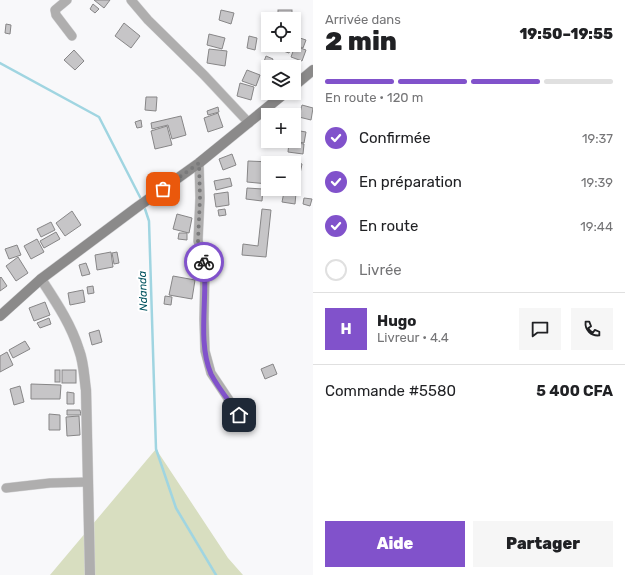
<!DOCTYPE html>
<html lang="fr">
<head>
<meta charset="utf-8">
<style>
  :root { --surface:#fff; --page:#f6f6f6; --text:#202124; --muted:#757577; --line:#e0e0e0; --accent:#8152cb }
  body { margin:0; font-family:Rubik,sans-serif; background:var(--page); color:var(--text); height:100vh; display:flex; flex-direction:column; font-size:15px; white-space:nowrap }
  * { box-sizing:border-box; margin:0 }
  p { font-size:13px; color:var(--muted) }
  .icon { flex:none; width:22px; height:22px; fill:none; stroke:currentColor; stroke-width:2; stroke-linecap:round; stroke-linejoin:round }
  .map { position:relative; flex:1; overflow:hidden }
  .details { display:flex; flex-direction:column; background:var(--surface); width:312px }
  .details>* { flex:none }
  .buttons { position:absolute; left:261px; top:12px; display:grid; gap:8px }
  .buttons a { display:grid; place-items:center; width:40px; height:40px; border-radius:0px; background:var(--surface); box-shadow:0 2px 6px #0003; font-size:20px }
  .pin { position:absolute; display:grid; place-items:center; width:34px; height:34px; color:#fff; margin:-17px; border-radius:8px; box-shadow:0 2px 6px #0006 }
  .courier { position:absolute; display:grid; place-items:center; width:40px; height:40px; margin:-20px; border:3px solid #8152cb; border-radius:50%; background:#fff; color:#222; box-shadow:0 1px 5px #0007 }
  .summary em { font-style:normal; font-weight:800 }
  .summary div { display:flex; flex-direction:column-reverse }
  .summary { display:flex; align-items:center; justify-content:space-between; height:68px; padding:0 12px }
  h1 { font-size:26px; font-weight:800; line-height:30px }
  .bar { display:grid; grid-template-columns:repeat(4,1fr); gap:6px 4px; align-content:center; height:48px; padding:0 12px }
  .bar i { height:5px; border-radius:3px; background:var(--line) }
  .bar .active { background:var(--accent) }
  .bar p { grid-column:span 4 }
  .line { display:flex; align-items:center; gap:10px; padding:0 12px; border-top:1px solid var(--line) }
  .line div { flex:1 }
  .round { display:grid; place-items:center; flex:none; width:42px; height:42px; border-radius:0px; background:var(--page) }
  ol { padding:0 12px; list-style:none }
  li { display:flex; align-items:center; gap:12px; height:44px }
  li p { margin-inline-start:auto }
  li .icon { padding:4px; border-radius:50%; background:var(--accent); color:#fff; stroke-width:4 }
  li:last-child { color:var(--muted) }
  li i { width:22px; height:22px; border:2px solid var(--line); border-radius:50% }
  .action { display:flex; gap:8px; margin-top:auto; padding:8px 12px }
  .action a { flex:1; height:46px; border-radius:0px; background:var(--accent); color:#fff; font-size:16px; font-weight:800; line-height:46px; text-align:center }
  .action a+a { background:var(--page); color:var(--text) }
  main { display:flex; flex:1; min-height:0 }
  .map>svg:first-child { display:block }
</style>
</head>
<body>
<main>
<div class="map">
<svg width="313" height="575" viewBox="0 0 313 575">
  <rect width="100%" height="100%" fill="#f8f8fa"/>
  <polygon fill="#d8dec0" points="156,449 228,558 243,575 50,575"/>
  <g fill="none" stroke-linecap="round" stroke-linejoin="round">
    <g stroke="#a0d5e1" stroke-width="2.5">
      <polyline points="0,63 99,117 142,201"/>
      <polyline points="144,206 149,221 156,449 176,508 216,575"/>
    </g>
  </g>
  <g fill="#c6c5c7" stroke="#878687">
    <polygon points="94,0 110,0 104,8"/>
    <polygon points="93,4 99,9 95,13 90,9"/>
    <polygon points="221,10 234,13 231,24 219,20"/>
    <rect x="278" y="10" width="14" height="9"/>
    <polygon points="124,23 140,36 131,48 115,36"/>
    <polygon points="6,24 11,25 10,34 5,33"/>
    <polygon points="209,34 225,38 222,49 207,45"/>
    <polygon points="249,36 257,38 255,50 247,48"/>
    <polygon points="297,37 306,40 303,48 294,44"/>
    <polygon points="272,45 292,45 289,53 272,47"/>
    <polygon points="295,46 306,50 302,61 291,57"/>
    <polygon points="209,49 227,51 225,66 207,63"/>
    <polygon points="74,50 84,61 75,70 64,60"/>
    <polygon points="266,56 273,59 270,67 268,67 268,69 262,67"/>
    <polygon points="247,70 260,75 256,86 242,81"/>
    <polygon points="240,83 254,87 251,100 237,96"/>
    <polygon points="146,97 157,97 156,111 145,110"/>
    <polygon points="302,105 313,108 311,120 299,117"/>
    <polygon points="218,107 219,112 208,115 207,111"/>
    <polygon points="218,113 223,127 208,132 204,118"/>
    <polygon points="181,116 186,135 172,139 168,125 152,129 151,123"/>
    <polygon points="141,120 142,127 137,128 135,122"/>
    <polygon points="167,126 172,145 155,149 151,131"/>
    <polygon points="294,130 306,132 304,143 294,141"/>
    <polygon points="289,142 304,144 303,154 288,152"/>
    <polygon points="232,154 236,165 223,170 219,159"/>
    <polygon points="248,161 271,162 268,163 268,184 247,182"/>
    <polygon points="294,161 302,164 299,179 294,177"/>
    <polygon points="230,178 232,186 216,190 214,181"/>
    <polygon points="247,188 263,189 262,201 246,199"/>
    <polygon points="228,192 229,205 216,207 214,194"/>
    <polygon points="284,192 296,193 295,204 282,202"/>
    <polygon points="304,198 312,199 310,206 303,204"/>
    <polygon points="225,209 226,215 219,216 218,210"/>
    <polygon points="262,209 271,210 266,257 242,255 243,244 258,246"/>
    <polygon points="72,211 81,225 65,236 56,223"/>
    <polygon points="177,214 192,218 189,233 173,229"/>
    <polygon points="51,222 55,230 41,237 37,229"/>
    <polygon points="56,232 60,239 44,248 40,241"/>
    <polygon points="179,233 187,233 187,240 178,239"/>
    <polygon points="37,239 44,252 31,259 24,246"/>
    <polygon points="17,245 21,255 9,259 5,249"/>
    <polygon points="111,252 113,267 97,270 95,255"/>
    <polygon points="117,252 119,263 114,264 112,253"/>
    <polygon points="18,257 28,273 16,281 6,266"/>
    <polygon points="86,263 90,274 82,276 79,265"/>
    <polygon points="173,276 195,280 192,299 169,295"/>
    <polygon points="1,277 7,286 0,291 0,278"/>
    <polygon points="93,286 94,293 88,294 87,287"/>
    <polygon points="83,290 85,302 70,305 68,293"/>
    <polygon points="165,296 172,297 171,305 164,304"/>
    <polygon points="45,302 50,315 34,321 29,308"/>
    <polygon points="49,318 51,324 40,328 37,323"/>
    <polygon points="99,330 102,342 92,345 89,333"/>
    <polygon points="25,341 30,349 13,358 9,350"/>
    <polygon points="7,352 13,365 0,372 0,356"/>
    <polygon points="273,364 277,374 265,379 261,369"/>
    <rect x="55" y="370" width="5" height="12"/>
    <rect x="62" y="370" width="14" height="13"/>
    <polygon points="31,384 61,385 60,399 31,399"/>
    <polygon points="20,386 24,402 14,405 10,389"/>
    <polygon points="67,392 74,393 74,404 67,404"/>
    <polygon points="67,410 80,410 81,415 67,415"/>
    <polygon points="49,414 60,415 60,430 49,430"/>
    <polygon points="79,416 80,435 67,436 66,417"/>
  </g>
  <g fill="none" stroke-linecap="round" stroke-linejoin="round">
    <g stroke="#d5d5d7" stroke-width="10">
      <g id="minor">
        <polyline points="67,0 55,10 56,15 72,36"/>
        <polyline points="131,0 148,20 204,75 249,123"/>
        <polyline points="199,163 200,198 198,241 204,259 205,269 204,319 205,351 211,373 239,415"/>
        <polyline points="6,488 50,483 88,482"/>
      </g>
    </g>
    <g stroke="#d5d5d7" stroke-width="11">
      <path id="tertiary" d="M41 279C56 302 71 324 79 350 84 363 84 377 86 390L90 575"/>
    </g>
    <g stroke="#d5d5d7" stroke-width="11">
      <g id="secondary">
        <polyline points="294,86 313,70"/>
        <polyline points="0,316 41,279 136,208 199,163 285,93"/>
      </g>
    </g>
    <use href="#minor" stroke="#afaeae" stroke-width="9"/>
    <use href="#tertiary" stroke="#afaeae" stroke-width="10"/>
    <use href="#secondary" stroke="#8b8a8a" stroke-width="10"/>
  </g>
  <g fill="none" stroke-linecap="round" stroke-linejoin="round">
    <polyline stroke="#7a7a7b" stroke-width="4" stroke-dasharray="0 7.2" points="163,189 199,163 200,198 198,241 204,262"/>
    <path stroke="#8152cb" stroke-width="5" d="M204 262C208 297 197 341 211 374 218 388 230 402 239 415"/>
  </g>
  <g text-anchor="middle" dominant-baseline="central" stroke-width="4" stroke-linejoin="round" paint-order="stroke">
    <g font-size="11" font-style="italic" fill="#01525e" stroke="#fff">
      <text transform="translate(143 291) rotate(-92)">Ndanda</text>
    </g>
  </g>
</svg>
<div class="buttons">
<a><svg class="icon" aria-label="locate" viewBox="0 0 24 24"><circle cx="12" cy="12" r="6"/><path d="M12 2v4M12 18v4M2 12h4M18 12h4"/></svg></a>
<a><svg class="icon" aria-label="layers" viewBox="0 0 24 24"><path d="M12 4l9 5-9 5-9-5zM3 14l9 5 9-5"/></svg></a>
<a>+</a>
<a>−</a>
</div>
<div class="pin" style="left:163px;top:189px;background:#ea580c"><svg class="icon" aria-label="bag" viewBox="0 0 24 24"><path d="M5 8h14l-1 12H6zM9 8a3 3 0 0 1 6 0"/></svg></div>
<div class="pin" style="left:239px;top:415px;background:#1f2937"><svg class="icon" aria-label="home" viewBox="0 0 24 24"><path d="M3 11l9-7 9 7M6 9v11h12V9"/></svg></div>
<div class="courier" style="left:204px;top:262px"><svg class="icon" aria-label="bike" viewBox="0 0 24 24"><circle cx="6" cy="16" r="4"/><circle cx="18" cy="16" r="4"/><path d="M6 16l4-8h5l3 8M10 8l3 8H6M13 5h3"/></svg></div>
</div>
<section class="details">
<div class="summary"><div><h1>2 min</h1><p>Arrivée dans</p></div><em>19:50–19:55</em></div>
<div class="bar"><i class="active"></i><i class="active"></i><i class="active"></i><i></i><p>En route · 120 m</p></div>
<ol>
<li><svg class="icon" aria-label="check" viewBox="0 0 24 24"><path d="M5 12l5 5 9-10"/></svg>Confirmée<p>19:37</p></li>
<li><svg class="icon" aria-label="check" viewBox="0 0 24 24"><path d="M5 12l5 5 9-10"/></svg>En préparation<p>19:39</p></li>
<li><svg class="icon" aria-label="check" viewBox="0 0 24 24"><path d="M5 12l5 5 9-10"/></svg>En route<p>19:44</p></li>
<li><i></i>Livrée</li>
</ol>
<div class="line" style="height:72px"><b class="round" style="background:var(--accent);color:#fff">H</b><div><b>Hugo</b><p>Livreur · 4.4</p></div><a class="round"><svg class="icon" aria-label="chat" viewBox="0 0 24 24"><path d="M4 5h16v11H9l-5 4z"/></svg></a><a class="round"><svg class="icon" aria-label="phone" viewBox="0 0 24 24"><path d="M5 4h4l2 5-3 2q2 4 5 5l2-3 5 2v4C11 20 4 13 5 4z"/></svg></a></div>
<div class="line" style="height:52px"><div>Commande #5580</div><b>5 400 CFA</b></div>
<div class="action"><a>Aide</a><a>Partager</a></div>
</section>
</main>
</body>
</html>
